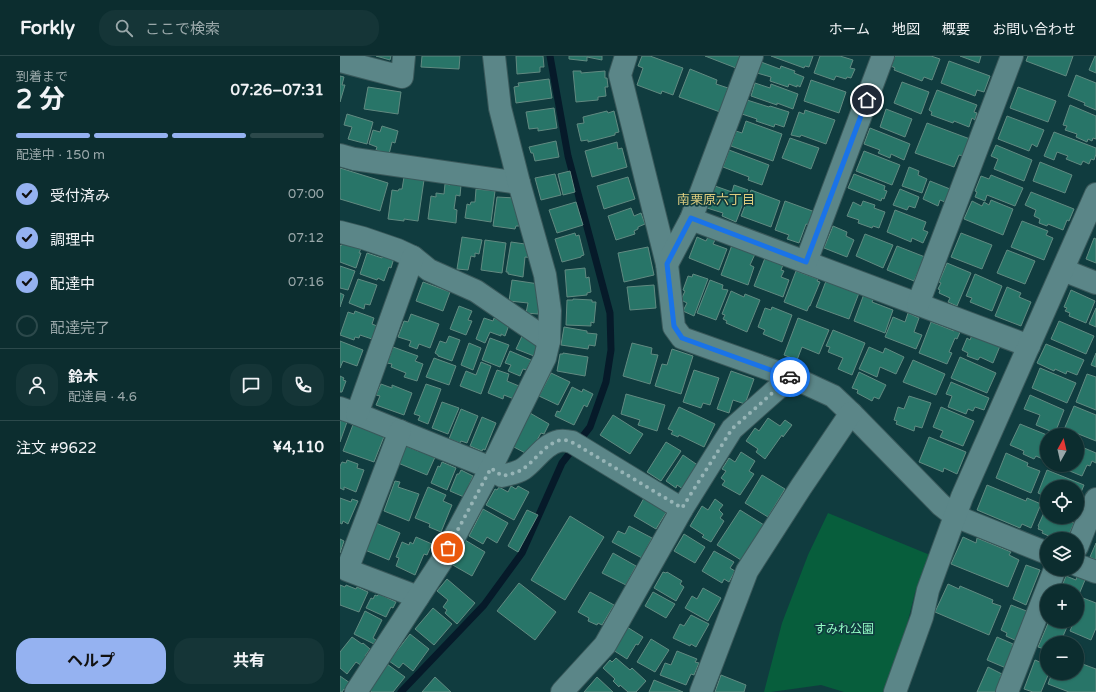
<!DOCTYPE html>
<html lang="ja">
<head>
<meta charset="utf-8">
<style>
  :root { --surface:#0c2d2f; --page:#153537; --text:#f1f3f6; --muted:#9aa8aa; --line:#2c494b; --accent:#95b2f1 }
  body { margin:0; font-family:"Varela Round","Noto Sans JP",sans-serif; background:var(--page); color:var(--text); height:100vh; display:flex; flex-direction:column; font-size:15px; white-space:nowrap }
  * { box-sizing:border-box; margin:0 }
  p { font-size:13px; color:var(--muted) }
  .icon { flex:none; width:22px; height:22px; fill:none; stroke:currentColor; stroke-width:2; stroke-linecap:round; stroke-linejoin:round }
  .map { position:relative; flex:1; overflow:hidden }
  .panel { display:flex; flex-direction:column; background:var(--surface); width:340px }
  .panel>* { flex:none }
  .needle { width:26px; rotate:8deg }
  .buttons { position:absolute; left:700px; top:372px; display:grid; gap:8px }
  .buttons a { display:grid; place-items:center; width:44px; height:44px; border-radius:50%; background:var(--surface); box-shadow:0 1px 3px #0004,0 0 0 1px var(--line); font-size:20px }
  .pin { position:absolute; display:grid; place-items:center; width:34px; height:34px; color:#fff; margin:-17px; border:2px solid #fff; border-radius:50%; box-shadow:0 1px 4px #0007 }
  .courier { position:absolute; display:grid; place-items:center; width:40px; height:40px; margin:-20px; border:3px solid #1a73e8; border-radius:50%; background:#fff; color:#222; box-shadow:0 1px 5px #0007 }
  .headline em { font-style:normal; font-weight:700 }
  .headline div { display:flex; flex-direction:column-reverse }
  .headline { display:flex; align-items:center; justify-content:space-between; height:68px; padding:0 16px }
  h1 { font-size:26px; font-weight:700; line-height:30px }
  .bar { display:grid; grid-template-columns:repeat(4,1fr); gap:6px 4px; align-content:center; height:48px; padding:0 16px }
  .bar i { height:5px; border-radius:3px; background:var(--line) }
  .bar .active { background:var(--accent) }
  .bar p { grid-column:span 4 }
  .line { display:flex; align-items:center; gap:10px; padding:0 16px; border-top:1px solid var(--line) }
  .line div { flex:1 }
  .round { display:grid; place-items:center; flex:none; width:42px; height:42px; border-radius:16px; background:var(--page) }
  ol { padding:0 16px; list-style:none }
  li { display:flex; align-items:center; gap:12px; height:44px }
  li p { margin-inline-start:auto }
  li .icon { padding:4px; border-radius:50%; background:var(--accent); color:#111; stroke-width:4 }
  li:last-child { color:var(--muted) }
  li i { width:22px; height:22px; border:2px solid var(--line); border-radius:50% }
  .cta { display:flex; gap:8px; margin-top:auto; padding:8px 16px }
  .cta a { flex:1; height:46px; border-radius:16px; background:var(--accent); color:#111; font-size:16px; font-weight:700; line-height:46px; text-align:center }
  .cta a+a { background:var(--page); color:var(--text) }
  header { display:flex; align-items:center; gap:24px; box-sizing:border-box; height:56px; padding:0 20px; background:var(--surface); border-bottom:1px solid var(--line) }
  header strong { font-size:19px }
  nav { display:flex; gap:22px; margin-inline-start:auto; font-size:14px }
  .search { width:280px; height:36px; background:var(--page); display:flex; align-items:center; gap:10px; box-sizing:border-box; padding:0 14px; border-radius:16px; color:var(--muted); font-size:15px }
  main { display:flex; flex:1; min-height:0 }
  .map>svg:first-child { display:block }
</style>
</head>
<body>
<header>
<strong>Forkly</strong>
<div class="search"><svg class="icon" aria-label="search" viewBox="0 0 24 24"><circle cx="10" cy="10" r="6"/><path d="M15 15l6 6"/></svg>ここで検索</div>
<nav><a>ホーム</a><a>地図</a><a>概要</a><a>お問い合わせ</a></nav>
</header>
<main>
<section class="panel">
<div class="headline"><div><h1>2 分</h1><p>到着まで</p></div><em>07:26–07:31</em></div>
<div class="bar"><i class="active"></i><i class="active"></i><i class="active"></i><i></i><p>配達中 · 150 m</p></div>
<ol>
<li><svg class="icon" aria-label="check" viewBox="0 0 24 24"><path d="M5 12l5 5 9-10"/></svg>受付済み<p>07:00</p></li>
<li><svg class="icon" aria-label="check" viewBox="0 0 24 24"><path d="M5 12l5 5 9-10"/></svg>調理中<p>07:12</p></li>
<li><svg class="icon" aria-label="check" viewBox="0 0 24 24"><path d="M5 12l5 5 9-10"/></svg>配達中<p>07:16</p></li>
<li><i></i>配達完了</li>
</ol>
<div class="line" style="height:72px"><a class="round"><svg class="icon" aria-label="person" viewBox="0 0 24 24"><circle cx="12" cy="8" r="4"/><path d="M4 21q1-7 8-7t8 7"/></svg></a><div><b>鈴木</b><p>配達員 · 4.6</p></div><a class="round"><svg class="icon" aria-label="chat" viewBox="0 0 24 24"><path d="M4 5h16v11H9l-5 4z"/></svg></a><a class="round"><svg class="icon" aria-label="phone" viewBox="0 0 24 24"><path d="M5 4h4l2 5-3 2q2 4 5 5l2-3 5 2v4C11 20 4 13 5 4z"/></svg></a></div>
<div class="line" style="height:52px"><div>注文 #9622</div><b>¥4,110</b></div>
<div class="cta"><a>ヘルプ</a><a>共有</a></div>
</section>
<div class="map">
<svg width="756" height="636" viewBox="0 0 756 636">
  <rect width="100%" height="100%" fill="#103c3f"/>
  <polygon fill="#075e3c" points="488,457 590,499 575,537 562,588 547,636 504,636 481,629 431,636 424,636 442,567 468,499"/>
  <g fill="none" stroke-linecap="round" stroke-linejoin="round">
    <polyline stroke="#061a29" stroke-width="7" points="61,636 144,549 182,497 222,407 250,371 266,326 271,294 270,257 228,100 210,0"/>
  </g>
  <g fill="#287568" stroke="#618a81">
    <polygon points="36,0 51,0 50,4"/>
    <polygon points="82,0 120,0 119,13 81,11"/>
    <polygon points="176,0 203,0 204,11 200,11 200,16 177,18"/>
    <polygon points="229,0 262,0 262,4 247,1 247,5 229,3"/>
    <polygon points="302,0 310,0 343,12 333,39 322,35 321,38 297,29 303,12 298,10"/>
    <polygon points="365,0 401,0 396,12"/>
    <polygon points="431,0 473,0 469,11 465,10 464,12"/>
    <polygon points="480,0 500,0 513,4 510,12 515,13 511,22 507,21 506,23 496,20 494,24 474,17"/>
    <polygon points="555,0 591,0 600,3 592,24 584,21 582,25 554,14 555,12 551,10"/>
    <polygon points="620,0 641,0 639,7"/>
    <polygon points="688,0 733,0 726,20 686,5"/>
    <polygon points="755,0 756,0 756,17 749,14"/>
    <polygon points="609,5 650,20 644,36 637,34 635,40 601,27"/>
    <polygon points="421,6 440,13 441,10 455,15 454,17 464,21 460,31 457,29 457,31 449,28 448,31 430,25 431,21 417,17"/>
    <polygon points="350,13 377,24 376,28 388,32 380,56 339,41"/>
    <polygon points="233,15 241,15 241,17 265,15 265,22 267,22 268,31 265,31 266,40 258,41 258,44 236,46"/>
    <polygon points="736,19 756,27 756,54 744,49 745,47 728,40"/>
    <polygon points="0,20 4,21 2,29 5,29 0,46"/>
    <polygon points="209,23 212,42 176,47 174,31 179,30 178,27"/>
    <polygon points="471,24 506,36 499,57 464,45"/>
    <polygon points="562,26 589,36 581,58 554,47"/>
    <polygon points="415,27 430,32 431,28 458,38 453,53 437,47 437,49 411,40"/>
    <polygon points="28,31 61,36 58,58 24,53"/>
    <polygon points="678,31 716,45 708,66 670,52"/>
    <polygon points="597,34 637,49 634,56 637,57 635,64 632,62 629,71 614,65 613,67 591,59 592,56 589,54"/>
    <polygon points="407,44 429,51 430,50 449,56 444,71 435,68 434,71 416,65 417,63 402,58"/>
    <polygon points="730,49 756,60 756,83 753,82 752,85 748,83 747,86 736,81 737,78 725,74 727,70 723,69"/>
    <polygon points="214,52 217,72 198,75 198,72 189,73 186,56"/>
    <polygon points="546,53 572,63 565,81 540,71"/>
    <polygon points="465,54 495,64 486,88 461,79 460,81 451,79 459,56 464,58"/>
    <polygon points="267,55 268,57 274,55 279,76 275,77 275,79 248,86 248,84 241,85 237,68 244,67 243,61"/>
    <polygon points="7,58 33,66 27,88 8,83 12,71 4,69"/>
    <polygon points="667,60 704,74 697,91 692,88 689,95 658,83"/>
    <polygon points="406,65 442,78 433,105 391,90 396,75 402,77"/>
    <polygon points="587,67 630,83 624,100 619,99 614,111 575,97"/>
    <polygon points="42,70 58,75 55,87 52,86 49,98 36,94 37,91 29,88 33,74 40,76"/>
    <polygon points="530,72 570,88 564,104 551,98 550,102 538,97 540,94 524,88"/>
    <polygon points="714,76 756,92 756,98 754,104 751,103 749,108 743,105 741,109 726,103 728,100 717,96 714,104 704,100"/>
    <polygon points="450,82 479,92 471,113 442,102"/>
    <polygon points="216,85 219,101 195,105 193,97 191,97 189,91"/>
    <polygon points="277,86 278,93 282,92 287,111 252,121 245,95"/>
    <polygon points="656,89 692,104 684,125 654,113 658,103 651,100"/>
    <polygon points="389,94 429,109 422,129 408,124 409,121 383,111"/>
    <polygon points="524,95 560,109 552,129 516,115"/>
    <polygon points="700,106 732,119 725,137 693,125"/>
    <polygon points="569,111 579,115 578,119 587,123 582,137 562,130"/>
    <polygon points="0,112 48,127 40,155 0,143"/>
    <polygon points="230,115 235,136 223,139 218,118"/>
    <polygon points="215,118 221,139 201,144 195,122"/>
    <polygon points="514,118 545,130 544,134 547,135 544,143 542,142 541,145 508,132"/>
    <polygon points="651,119 683,132 675,150 647,139 645,145 635,141 637,136 635,135 641,120 649,123"/>
    <polygon points="64,121 84,124 78,165 64,163 64,165 48,163 52,134 58,135 59,133 62,133"/>
    <polygon points="288,121 295,143 264,153 257,130"/>
    <polygon points="590,125 610,133 605,146 600,144 598,150 583,143"/>
    <polygon points="110,127 121,129 120,140 116,139 114,153 117,154 116,167 88,163 91,140 96,141 96,137 104,138 105,128 110,129"/>
    <polygon points="394,129 408,134 396,166 382,160 383,157 367,152 375,130 392,136"/>
    <polygon points="136,133 155,135 151,166 125,162 127,148 130,149 131,146 135,146"/>
    <polygon points="560,133 579,141 575,152 569,150 567,154 553,149"/>
    <polygon points="411,134 440,145 431,171 401,160"/>
    <polygon points="691,136 734,153 729,165 727,164 723,174 708,168 707,170 699,167 700,163 694,160 696,154 685,149"/>
    <polygon points="157,141 175,142 180,170 176,170 175,173 153,170"/>
    <polygon points="651,144 673,153 663,179 624,163 632,145 642,150 644,146 649,149"/>
    <polygon points="445,145 475,156 470,169 466,168 459,187 447,183 449,179 435,174"/>
    <polygon points="523,145 535,149 534,152 545,156 539,172 533,170 532,172 518,167 519,164 507,160 513,146 521,150"/>
    <polygon points="236,146 243,169 217,177 209,154"/>
    <polygon points="291,152 294,160 301,157 305,168 298,171 298,173 294,175 295,178 276,184 268,160"/>
    <polygon points="555,154 586,166 583,174 588,176 583,187 572,182 571,186 547,176"/>
    <polygon points="682,165 708,175 706,179 713,182 704,204 671,191"/>
    <polygon points="493,170 507,176 506,180 514,184 507,201 484,192"/>
    <polygon points="235,177 236,180 239,179 244,199 241,200 241,201 222,206 215,183"/>
    <polygon points="621,177 652,189 642,213 611,201"/>
    <polygon points="525,178 553,189 543,212 516,200"/>
    <polygon points="122,181 142,184 139,198 135,197 135,201 131,200 128,214 117,213"/>
    <polygon points="357,181 366,185 368,181 375,184 373,188 387,193 379,214 349,202"/>
    <polygon points="754,182 756,183 756,207 746,203"/>
    <polygon points="145,184 166,187 162,217 141,214"/>
    <polygon points="3,186 22,190 19,197 21,197 16,212 0,206 0,189 1,190"/>
    <polygon points="171,186 192,189 194,202 185,201 183,221 168,218 168,216 166,216"/>
    <polygon points="392,189 415,198 410,209 414,211 408,229 381,219"/>
    <polygon points="557,190 585,201 574,225 547,214"/>
    <polygon points="308,191 314,219 284,226 278,197"/>
    <polygon points="667,194 695,205 685,228 657,217"/>
    <polygon points="27,197 42,202 43,198 54,202 51,212 49,211 44,225 38,222 37,224 20,218"/>
    <polygon points="425,202 443,209 441,214 444,215 441,221 449,224 443,241 414,230"/>
    <polygon points="607,207 631,217 617,250 608,246 610,242 599,237 600,234 598,233 601,227 599,226"/>
    <polygon points="0,210 15,215 8,234 0,232"/>
    <polygon points="245,212 246,222 249,221 251,236 247,237 247,239 227,241 225,214"/>
    <polygon points="456,215 478,223 477,225 480,226 470,250 469,250 467,255 444,246"/>
    <polygon points="353,218 368,223 354,260 343,255 347,247 341,244 345,235 343,234 348,220 352,221"/>
    <polygon points="635,218 662,230 652,255 630,246 632,242 626,240"/>
    <polygon points="18,223 37,229 30,249 25,248 24,253 9,247"/>
    <polygon points="172,224 199,228 197,241 200,241 198,258 186,257 188,247 169,245"/>
    <polygon points="370,224 383,229 382,233 388,234 376,264 357,257"/>
    <polygon points="486,225 519,237 509,263 476,251"/>
    <polygon points="83,226 110,236 103,255 76,245"/>
    <polygon points="314,229 316,252 290,254 287,231"/>
    <polygon points="667,231 681,237 679,241 691,246 681,270 655,260"/>
    <polygon points="731,234 755,245 746,267 729,260 730,257 725,255 727,252 724,251"/>
    <polygon points="391,235 404,241 405,238 420,244 407,276 386,267 387,265 383,263 385,259 382,258"/>
    <polygon points="0,237 4,239 0,251"/>
    <polygon points="524,238 534,242 532,246 553,254 545,277 514,265"/>
    <polygon points="233,243 252,244 252,246 256,246 254,267 251,266 251,270 226,269 227,244 233,244"/>
    <polygon points="119,250 132,255 128,264 132,265 126,279 110,273"/>
    <polygon points="432,251 452,259 442,286 423,278 425,274 418,271 425,252 431,254"/>
    <polygon points="756,252 756,271 749,268"/>
    <polygon points="15,255 34,262 32,268 37,270 32,283 20,279 19,282 15,281 14,284 0,279 8,256 14,258"/>
    <polygon points="568,257 579,262 574,276 582,279 576,293 545,281 553,261 565,266"/>
    <polygon points="71,258 99,268 90,292 79,288 77,293 69,290 71,285 58,281 64,265 68,266"/>
    <polygon points="144,262 153,265 154,262 169,269 165,280 161,278 161,280 150,276 145,287 136,283"/>
    <polygon points="458,262 489,274 479,298 462,291 457,304 444,299"/>
    <polygon points="719,265 754,280 746,298 711,283"/>
    <polygon points="591,266 614,275 616,272 621,274 617,283 615,282 609,296 612,297 607,308 579,297"/>
    <polygon points="224,271 247,275 247,277 257,278 255,290 249,289 248,293 221,289"/>
    <polygon points="493,274 525,287 512,319 498,313 503,302 488,296 490,291 486,290"/>
    <polygon points="632,279 660,290 653,307 640,301 638,304 627,300 628,297 622,294 627,282 630,284"/>
    <polygon points="109,280 120,284 112,305 98,300 98,299 95,297 100,285 106,287"/>
    <polygon points="182,280 200,286 194,300 176,293"/>
    <polygon points="150,282 169,289 160,311 142,304"/>
    <polygon points="0,285 23,294 17,310 3,305 0,312"/>
    <polygon points="129,287 141,292 133,314 121,309"/>
    <polygon points="292,287 312,292 311,298 318,299 310,328 283,320"/>
    <polygon points="706,288 744,304 737,319 727,315 726,318 715,313 714,315 697,307"/>
    <polygon points="53,291 78,300 75,305 83,308 77,325 64,321 66,317 51,311 52,308 47,307"/>
    <polygon points="529,291 543,297 545,292 564,301 556,318 540,311 537,321 519,313"/>
    <polygon points="332,293 353,300 341,338 315,330 322,308 327,309"/>
    <polygon points="170,295 191,304 187,314 183,313 180,320 168,315 171,309 165,307"/>
    <polygon points="223,297 248,301 245,320 217,315 220,298 223,298"/>
    <polygon points="756,297 756,311 751,309"/>
    <polygon points="620,301 656,317 647,337 611,322"/>
    <polygon points="94,302 116,310 109,329 86,321"/>
    <polygon points="573,304 605,318 596,339 563,326"/>
    <polygon points="141,306 151,310 141,338 120,330 126,315 136,319"/>
    <polygon points="700,312 736,327 727,347 692,332"/>
    <polygon points="157,314 169,318 167,325 179,330 174,343 164,339 163,343 148,337"/>
    <polygon points="354,314 379,322 370,349 363,347 361,352 343,346"/>
    <polygon points="391,315 414,323 405,348 393,344 389,357 377,353"/>
    <polygon points="519,316 546,329 539,343 534,341 532,345 517,337 518,334 512,332"/>
    <polygon points="211,317 230,326 218,349 199,340"/>
    <polygon points="747,318 756,321 756,354 736,346"/>
    <polygon points="0,320 4,322 3,324 6,325 2,336 0,336"/>
    <polygon points="611,326 649,342 644,354 635,351 633,355 628,353 626,358 608,351 612,340 606,338"/>
    <polygon points="41,328 52,332 52,329 72,337 64,359 36,349 40,340 36,339"/>
    <polygon points="86,328 101,333 88,368 78,364 80,360 74,358"/>
    <polygon points="232,331 242,336 243,333 253,338 247,351 244,349 234,369 215,360 217,355 220,356"/>
    <polygon points="286,338 325,349 317,375 298,369 300,364 281,358"/>
    <polygon points="690,339 724,354 715,377 696,369 700,359 684,353"/>
    <polygon points="569,340 591,347 582,372 575,370 574,375 556,368 557,365 554,364 558,351 564,353"/>
    <polygon points="102,346 119,352 108,378 92,372"/>
    <polygon points="734,350 756,359 756,385 731,375 729,379 723,376"/>
    <polygon points="339,351 375,368 364,391 339,379 338,381 331,378 333,375 328,373"/>
    <polygon points="601,351 634,365 623,390 600,381 603,375 593,371"/>
    <polygon points="121,353 138,360 127,387 121,385 120,387 109,383"/>
    <polygon points="190,357 209,368 204,378 201,377 189,399 172,390"/>
    <polygon points="273,359 303,378 290,398 260,379"/>
    <polygon points="142,361 156,367 145,394 143,393 142,395 130,390"/>
    <polygon points="428,362 440,370 445,364 452,369 443,381 442,379 425,403 416,396 418,393 406,385 415,372 419,375"/>
    <polygon points="0,364 7,366 0,386"/>
    <polygon points="14,366 45,378 34,406 3,395"/>
    <polygon points="680,368 707,379 707,400 705,404 696,400 694,403 683,398 684,395 670,389"/>
    <polygon points="589,381 626,396 617,418 604,412 603,416 579,406"/>
    <polygon points="326,386 341,395 321,425 307,416"/>
    <polygon points="737,389 756,397 756,407 752,405 750,410 747,409 742,420 715,409 737,409"/>
    <polygon points="66,390 78,395 79,392 96,399 87,419 58,407"/>
    <polygon points="401,396 415,405 409,415 414,418 400,439 382,429 385,425 381,422 386,415 382,413 389,402 395,406"/>
    <polygon points="666,397 688,407 687,410 700,415 691,437 656,422"/>
    <polygon points="343,399 359,410 343,433 337,429 336,432 326,425"/>
    <polygon points="7,404 18,408 17,412 24,414 16,436 4,431 4,434 0,432 0,410 2,406 6,407"/>
    <polygon points="102,406 116,412 107,434 91,427 98,410 100,411"/>
    <polygon points="121,414 133,420 124,441 110,435 117,418 119,418"/>
    <polygon points="707,414 744,429 739,441 737,441 737,431 707,431 707,441 698,437"/>
    <polygon points="422,419 445,433 428,461 405,447"/>
    <polygon points="55,425 60,426 58,431 79,438 69,465 44,455"/>
    <polygon points="647,429 686,445 687,442 701,448 691,472 682,468 680,472 637,454"/>
    <polygon points="171,430 176,433 178,430 189,436 174,464 146,449 155,433 157,434 159,431 168,436"/>
    <polygon points="88,431 106,439 103,445 112,449 101,476 89,471 90,468 75,462"/>
    <polygon points="0,442 11,446 12,443 18,445 8,468 3,465 2,468 0,467"/>
    <polygon points="304,442 327,455 316,473 294,460"/>
    <polygon points="375,443 383,449 379,454 383,458 380,462 384,465 371,486 362,481 364,479 350,470 362,450 368,454"/>
    <polygon points="706,452 707,452 707,461 719,461 734,467 727,483 710,483 711,481 702,477 703,475 698,473 699,471 698,470"/>
    <polygon points="143,453 168,467 157,487 147,481 143,488 129,480"/>
    <polygon points="187,454 198,459 178,496 168,490"/>
    <polygon points="400,454 424,469 401,504 377,489"/>
    <polygon points="230,460 264,481 225,544 191,524"/>
    <polygon points="36,467 60,477 49,504 25,494"/>
    <polygon points="289,470 312,482 302,502 272,486 278,475 285,478"/>
    <polygon points="344,478 365,491 355,507 334,495"/>
    <polygon points="76,481 92,488 87,499 84,498 75,519 56,510 59,502 56,501 62,486 69,489 70,486 73,488"/>
    <polygon points="623,481 636,487 637,482 671,496 669,499 679,504 668,531 611,508"/>
    <polygon points="0,483 4,485 0,497"/>
    <polygon points="125,484 145,496 132,520 111,508"/>
    <polygon points="756,487 756,504 750,501"/>
    <polygon points="374,495 394,506 390,512 395,515 389,526 384,523 382,527 362,515"/>
    <polygon points="273,497 296,510 286,529 262,517"/>
    <polygon points="686,509 700,514 686,549 673,543"/>
    <polygon points="323,516 326,517 327,516 342,525 340,528 344,531 336,545 314,532"/>
    <polygon points="726,520 736,524 737,520 745,524 737,543 737,535 720,535"/>
    <polygon points="107,523 135,547 117,568 105,557 107,554 103,551 108,544 97,535"/>
    <polygon points="179,527 216,556 195,584 157,555"/>
    <polygon points="608,528 619,533 620,530 653,544 652,547 661,550 649,579 595,556"/>
    <polygon points="0,529 5,531 6,529 16,533 17,531 28,536 19,556 0,549"/>
    <polygon points="363,532 381,542 368,565 345,552 352,540 357,543"/>
    <polygon points="250,536 274,549 262,569 258,567 257,569 248,565 249,562 238,556"/>
    <polygon points="313,536 335,548 326,562 305,550"/>
    <polygon points="39,538 56,546 53,552 51,551 46,561 26,552 31,542 33,543 35,539 37,540"/>
    <polygon points="743,542 756,547 756,572 751,584 730,575 734,565 737,565 737,557"/>
    <polygon points="671,549 689,556 677,585 666,580 667,577 661,574"/>
    <polygon points="93,552 112,568 94,589 75,573"/>
    <polygon points="25,555 42,564 33,582 36,584 34,588 14,578"/>
    <polygon points="351,559 369,568 356,591 351,588 350,590 333,582 340,568 344,570"/>
    <polygon points="709,565 713,565 727,571 720,587 707,587 707,594 698,591"/>
    <polygon points="287,571 303,581 298,589 296,588 287,603 273,594"/>
    <polygon points="70,578 89,593 73,615 63,607 59,612 49,605"/>
    <polygon points="12,581 22,588 23,587 30,593 25,600 28,602 22,610 16,606 7,618 0,612 0,596"/>
    <polygon points="657,581 673,588 672,590 675,591 666,612 647,604"/>
    <polygon points="311,583 329,594 315,616 297,606"/>
    <polygon points="337,595 357,603 355,606 359,607 354,619 351,618 346,629 320,619 325,607 331,609"/>
    <polygon points="276,602 290,614 292,612 306,625 296,636 288,636 280,629 279,631 273,625 275,623 263,612 270,604 272,606"/>
    <polygon points="695,604 707,609 707,617 709,617 701,636 693,636 684,633"/>
    <polygon points="737,606 756,613 756,636 729,636 708,628 712,617 737,617"/>
    <polygon points="47,608 65,621 53,636 32,636 28,633"/>
    <polygon points="648,611 662,618 660,621 663,622 657,636 637,636"/>
    <polygon points="381,619 406,629 404,636 375,636"/>
    <polygon points="0,620 10,627 5,634 4,633 2,636 0,636"/>
    <polygon points="95,621 111,636 82,636"/>
    <polygon points="257,621 273,636 244,636"/>
    <polygon points="314,624 343,636 309,636"/>
  </g>
  <g fill="none" stroke-linecap="round" stroke-linejoin="round">
    <g stroke="#3a595b" stroke-width="24">
      <g id="minor">
        <polyline points="286,0 280,19 327,208 334,271 342,282 454,322 493,340 511,357 601,449 615,460 707,497"/>
        <polyline points="0,5 62,21 64,0"/>
        <polyline points="0,99 14,103 179,127"/>
        <polyline points="351,163 689,290"/>
        <polyline points="0,176 23,182 58,194 73,201 89,214 136,235 209,285"/>
        <polyline points="466,206 543,0"/>
        <polyline points="327,208 351,163 412,0"/>
        <polyline points="723,214 756,227"/>
        <polyline points="578,248 672,0"/>
        <path d="M0 352 17 358 151 412 162 420C169 418 177 417 183 413 195 405 204 388 219 385 223 384 228 385 232 386L342 453"/>
        <polyline points="17,358 73,201"/>
        <polyline points="60,375 7,514 78,541"/>
        <polyline points="737,491 756,443"/>
        <polyline points="737,509 756,516"/>
        <polyline points="16,636 101,506 151,412 175,363 205,302 209,285 210,255 205,219 179,127 160,52 154,0"/>
        <polyline points="222,636 265,589 342,453 392,373 438,332 454,322"/>
        <polyline points="361,636 407,515 461,431 511,357"/>
        <polyline points="555,636 582,561 588,534 622,441 756,138"/>
        <polyline points="667,636 715,513"/>
      </g>
    </g>
    <use href="#minor" stroke="#5b8688" stroke-width="22"/>
  </g>
  <g fill="none" stroke-linecap="round" stroke-linejoin="round">
    <path stroke="#96b4b6" stroke-width="4" stroke-dasharray="0 7.2" d="M108 492 151 412 162 420C170 418 177 417 183 413 195 405 209 383 224 384 231 385 237 389 242 392L342 452 392 373 438 332 454 322 450 321"/>
    <polyline stroke="#1a73e8" stroke-width="5" points="450,321 342,282 334,270 327,208 351,162 466,206 527,44"/>
  </g>
  <g text-anchor="middle" dominant-baseline="central" stroke-width="3.5" stroke-linejoin="round" paint-order="stroke">
    <g font-size="12" fill="#92fcc4" stroke="#103c3f">
      <text x="504" y="573">すみれ公園</text>
    </g>
    <g font-size="13" fill="#decd7f" stroke="#103c3f">
      <text x="376" y="144">南栗原六丁目</text>
    </g>
  </g>
</svg>
<div class="buttons">
<a><svg class="needle" viewBox="-14 -14 28 28"><path d="M0-13l5 13h-10z" fill="#e53935"/><path d="M0 13l5-13h-10z" fill="#9aa8aa"/></svg></a>
<a><svg class="icon" aria-label="locate" viewBox="0 0 24 24"><circle cx="12" cy="12" r="6"/><path d="M12 2v4M12 18v4M2 12h4M18 12h4"/></svg></a>
<a><svg class="icon" aria-label="layers" viewBox="0 0 24 24"><path d="M12 4l9 5-9 5-9-5zM3 14l9 5 9-5"/></svg></a>
<a>+</a>
<a>−</a>
</div>
<div class="pin" style="left:108px;top:492px;background:#ea580c"><svg class="icon" aria-label="bag" viewBox="0 0 24 24"><path d="M5 8h14l-1 12H6zM9 8a3 3 0 0 1 6 0"/></svg></div>
<div class="pin" style="left:527px;top:44px;background:#1f2937"><svg class="icon" aria-label="home" viewBox="0 0 24 24"><path d="M3 11l9-7 9 7M6 9v11h12V9"/></svg></div>
<div class="courier" style="left:450px;top:321px"><svg class="icon" aria-label="car" viewBox="0 0 24 24"><path d="M5 17H2v-5l4-1 3-4h7l3 4 3 1v5h-3M9 17h6M6 11h13"/><circle cx="7" cy="17" r="2"/><circle cx="17" cy="17" r="2"/></svg></div>
</div>
</main>
</body>
</html>
